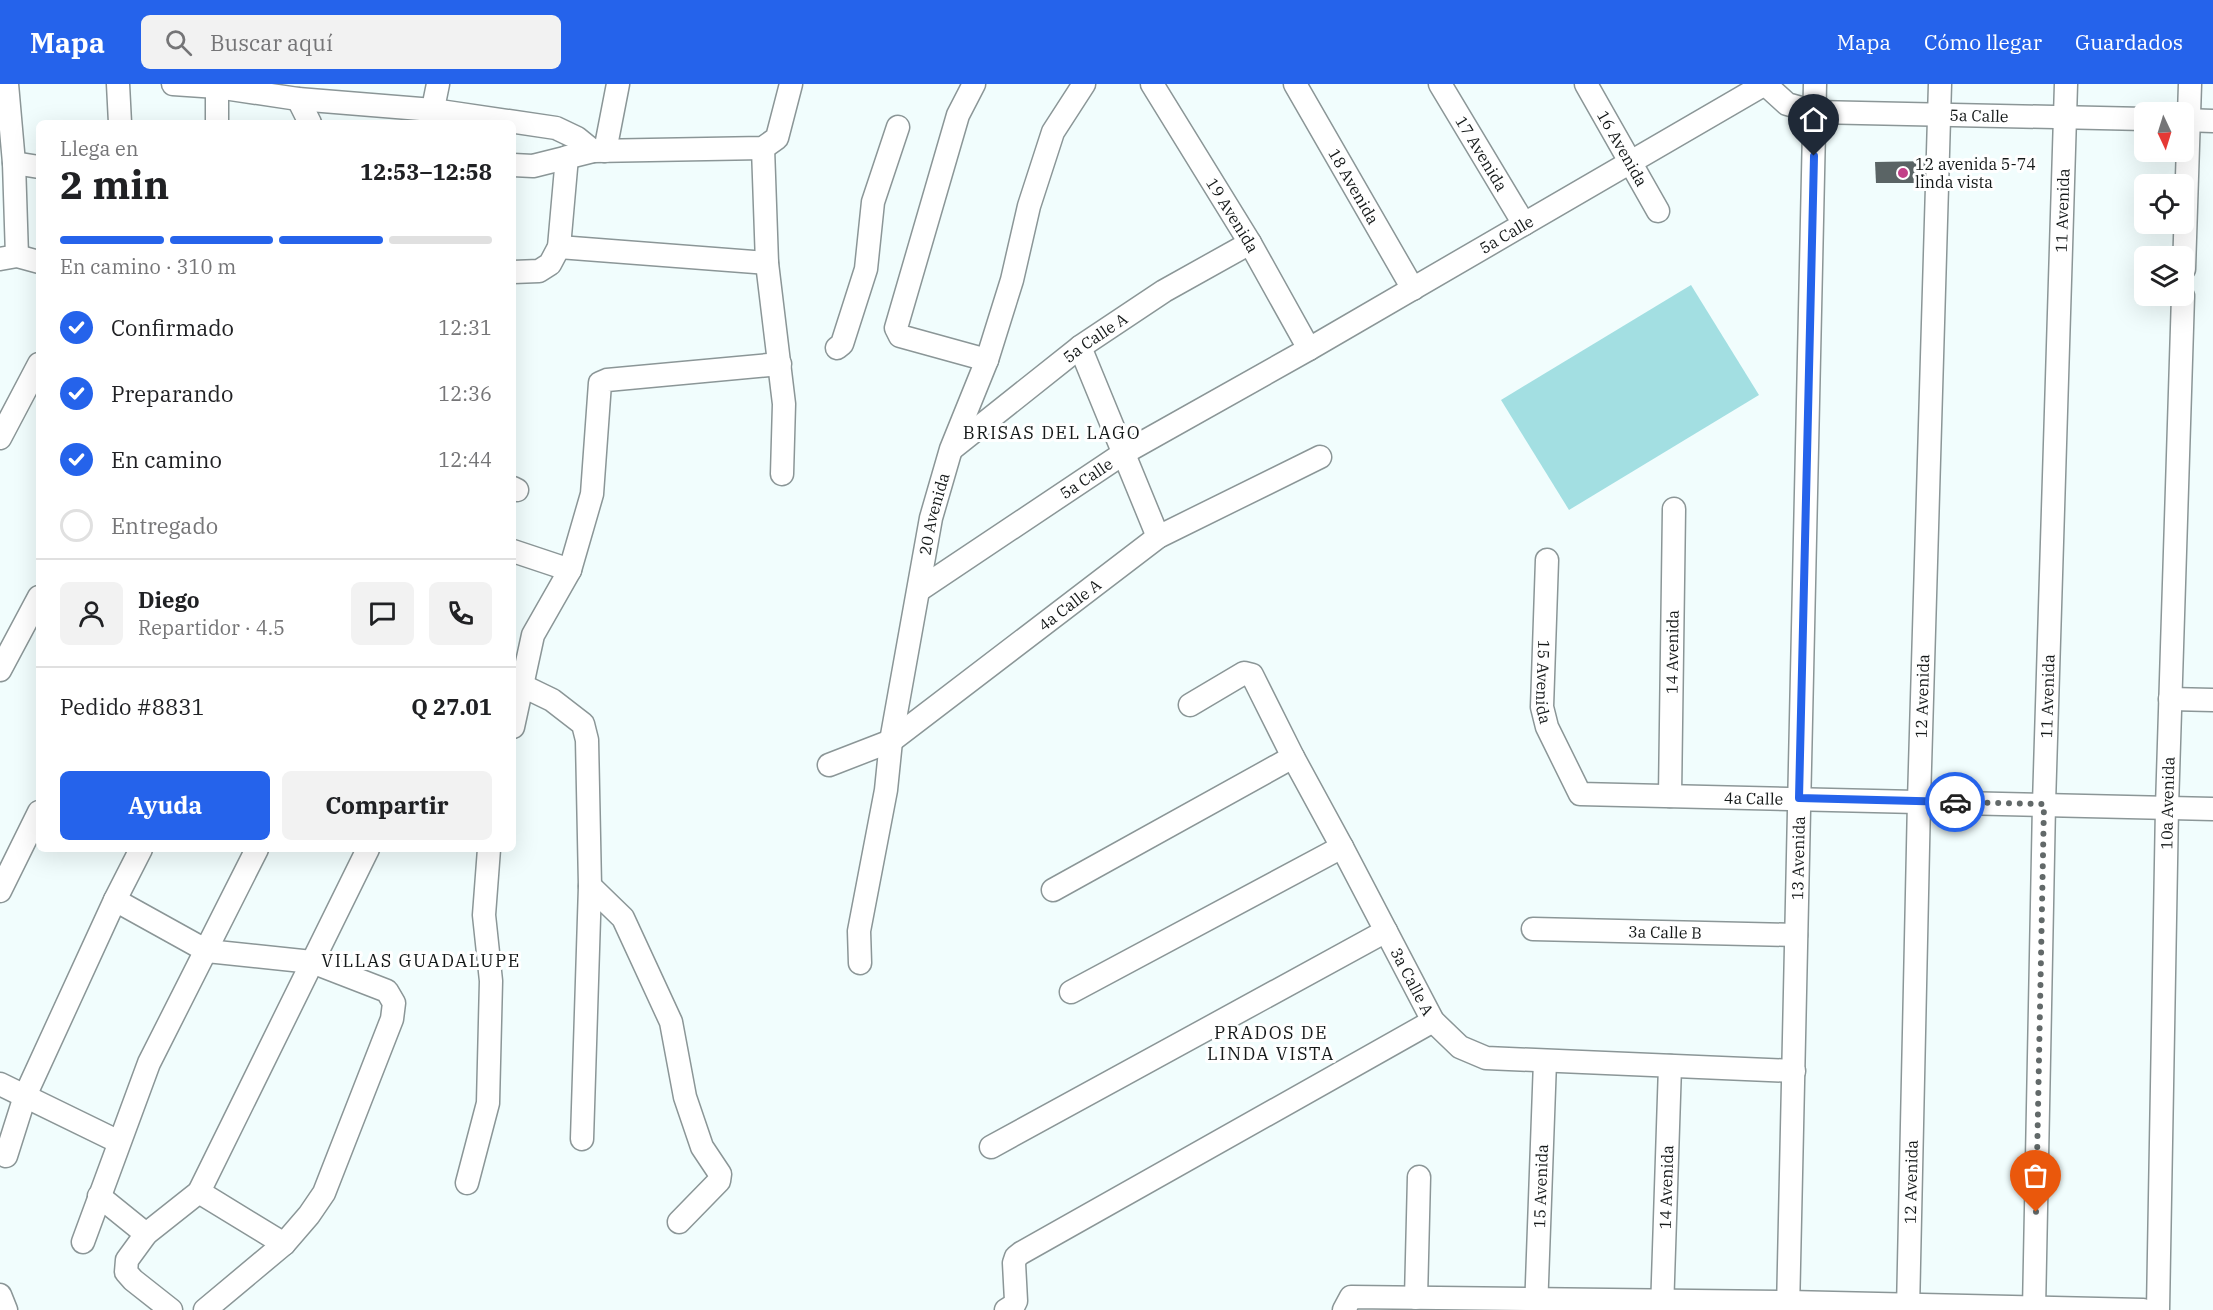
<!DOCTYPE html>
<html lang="es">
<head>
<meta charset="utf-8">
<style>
  :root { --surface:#fff; --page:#f2f2f2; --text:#202124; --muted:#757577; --line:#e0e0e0; --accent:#2563eb }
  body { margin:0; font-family:"IBM Plex Serif",serif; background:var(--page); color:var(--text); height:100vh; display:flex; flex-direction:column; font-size:22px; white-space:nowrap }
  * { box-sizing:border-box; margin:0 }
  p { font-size:20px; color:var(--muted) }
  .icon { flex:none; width:33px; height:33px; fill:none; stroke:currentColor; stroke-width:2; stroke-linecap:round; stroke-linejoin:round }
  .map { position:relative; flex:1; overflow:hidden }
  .drawer { position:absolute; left:36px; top:36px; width:480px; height:732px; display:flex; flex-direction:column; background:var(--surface); border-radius:9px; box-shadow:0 6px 24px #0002 }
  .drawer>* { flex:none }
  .needle { width:39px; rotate:176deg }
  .tools { position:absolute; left:2134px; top:18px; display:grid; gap:12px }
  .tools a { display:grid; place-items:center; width:60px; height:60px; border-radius:9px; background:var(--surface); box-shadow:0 6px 24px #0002; font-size:30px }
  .pin { position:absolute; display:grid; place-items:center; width:51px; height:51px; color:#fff; margin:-62px -26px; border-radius:50% 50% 50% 0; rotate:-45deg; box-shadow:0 0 6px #0007 }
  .pin .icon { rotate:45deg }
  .courier { position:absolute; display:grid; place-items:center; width:60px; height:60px; margin:-30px; border:4px solid #2563eb; border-radius:50%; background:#fff; color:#222; box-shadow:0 2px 8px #0007 }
  .headline em { font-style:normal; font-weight:800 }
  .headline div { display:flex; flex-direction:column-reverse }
  .headline { display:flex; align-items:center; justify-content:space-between; height:102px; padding:0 24px }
  h1 { font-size:39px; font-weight:800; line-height:45px }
  .bar { display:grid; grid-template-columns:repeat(4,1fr); gap:9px 6px; align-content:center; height:72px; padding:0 24px }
  .bar i { height:8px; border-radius:4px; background:var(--line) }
  .bar .on { background:var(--accent) }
  .bar p { grid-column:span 4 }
  .line { display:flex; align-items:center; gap:15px; padding:0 24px; border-top:2px solid var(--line) }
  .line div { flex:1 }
  .round { display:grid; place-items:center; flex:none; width:63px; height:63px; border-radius:9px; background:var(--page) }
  ol { padding:0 24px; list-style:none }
  li { display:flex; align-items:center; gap:18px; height:66px }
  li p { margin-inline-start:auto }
  li .icon { padding:6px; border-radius:50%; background:var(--accent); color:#fff; stroke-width:4 }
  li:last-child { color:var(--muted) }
  li i { width:33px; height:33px; border:3px solid var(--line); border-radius:50% }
  .cta { display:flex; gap:12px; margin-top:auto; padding:12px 24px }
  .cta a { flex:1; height:69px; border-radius:9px; background:var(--accent); color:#fff; font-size:24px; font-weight:800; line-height:69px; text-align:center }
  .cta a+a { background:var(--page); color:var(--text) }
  header { display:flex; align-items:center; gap:36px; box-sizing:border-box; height:84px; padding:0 30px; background:var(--accent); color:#fff }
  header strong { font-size:28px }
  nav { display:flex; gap:33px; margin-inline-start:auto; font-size:21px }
  .search { width:420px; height:54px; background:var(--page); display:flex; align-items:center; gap:15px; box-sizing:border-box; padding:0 21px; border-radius:9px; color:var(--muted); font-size:22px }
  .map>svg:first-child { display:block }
</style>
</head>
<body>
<header>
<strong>Mapa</strong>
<div class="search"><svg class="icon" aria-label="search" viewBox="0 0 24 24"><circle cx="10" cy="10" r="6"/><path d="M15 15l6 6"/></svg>Buscar aquí</div>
<nav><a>Mapa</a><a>Cómo llegar</a><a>Guardados</a></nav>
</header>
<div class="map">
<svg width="2213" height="1226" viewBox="0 0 2213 1226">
  <rect width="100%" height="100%" fill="#f1fdfd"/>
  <polygon fill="#a3dfe2" points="1691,201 1759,311 1569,426 1501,316"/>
  <polygon fill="#5a6465" points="1931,77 1931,99 1876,99 1875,78"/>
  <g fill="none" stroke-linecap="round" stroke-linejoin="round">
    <g stroke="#8b9697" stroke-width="25">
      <g id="minor">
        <polyline points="7,0 14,79 17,172"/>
        <polyline points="118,0 120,39"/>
        <polyline points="173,0 217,3 298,15 433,26 556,44 577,54 593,67"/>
        <polyline points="217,0 217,39"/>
        <polyline points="974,0 958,31 896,244 900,252 987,276"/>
        <path id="s1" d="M1152 0 1250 159 1309 265"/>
        <path id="s2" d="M1295 0 1413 205"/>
        <path id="s3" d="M1440 0 1524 140"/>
        <path id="s4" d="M1586 0 1658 127"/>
        <polyline points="298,15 310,39"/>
        <polyline points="2184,36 2213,37"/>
        <polyline points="430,39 438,0"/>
        <polyline points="763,64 767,179 784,320 782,390"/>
        <polyline points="605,67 618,0"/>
        <polyline points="14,79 39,83"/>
        <polyline points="513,81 533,82 593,67 763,64 777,54 791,0"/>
        <polyline points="559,163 767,179"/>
        <polyline points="0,175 17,172 39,178"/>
        <polyline points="2184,185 2190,0"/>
        <polyline points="513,188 539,187 550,180 559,163 567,73"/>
        <polyline points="1080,263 1158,453"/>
        <polyline points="837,264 842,260 866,185 873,118 898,43"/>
        <polyline points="0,354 39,280"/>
        <path id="s5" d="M953 364 1080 263 1164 207 1250 159"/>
        <polyline points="513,404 517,406"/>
        <polyline points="513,467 570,486"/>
        <path id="s6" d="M1547 476 1542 623 1547 643 1580 710 2213 725"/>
        <path id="s7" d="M919 506 1124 369 1309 265 1765 0 1787 20 1815 28 2145 35"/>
        <polyline points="0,586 39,513"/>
        <polyline points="523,602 552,616 583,640 587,656 590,802 582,1055"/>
        <polyline points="2170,615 2213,616"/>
        <path id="s8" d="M1190 621 1244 589 1252 591 1293 673 1342 763 1433 937 1460 963 1486 974 1794 987"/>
        <polyline points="513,643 533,551 570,486 592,410 600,299 607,296 780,280"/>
        <path id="s9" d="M829 681 891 657 1158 453 1320 373"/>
        <path id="s10" d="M1670 712 1674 425"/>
        <polyline points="590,802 623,834 671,938 685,1013 702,1063 720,1090 719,1097 679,1138"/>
        <polyline points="1053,806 1293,673"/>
        <polyline points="0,807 39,728"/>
        <polyline points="115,816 207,867 312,878 387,907 394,919 392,935 324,1109 309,1131 284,1160 205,1226"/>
        <path id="s11" d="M1533 845 1796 851"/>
        <path id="s12" d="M860 879 859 847 886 706 891 657 931 434 951 365 987 276 1012 196 1029 122 1053 48 1084 0"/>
        <polyline points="1071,908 1342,763"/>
        <polyline points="0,1000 119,1058"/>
        <polyline points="991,1063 1386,847"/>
        <polyline points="6,1072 25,1012 115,816 141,765"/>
        <polyline points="467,1099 488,1019 491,897 484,831 489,765"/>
        <polyline points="199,1108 284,1160"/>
        <polyline points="99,1112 146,1150"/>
        <polyline points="83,1158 149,979 257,765"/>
        <polyline points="0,1211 6,1226"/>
        <polyline points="1416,1214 1419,1093"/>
        <polyline points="171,1226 133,1196 126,1188 127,1176 146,1150 199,1108 368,765"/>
        <polyline points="1006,1226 1014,1221 1016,1217 1014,1179 1016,1173 1021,1169 1433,937"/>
        <polyline points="1344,1226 1351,1213 1789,1218 2143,1226"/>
        <path id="s13" d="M1536 1226 1545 977"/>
        <path id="s14" d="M1662 1226 1670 982"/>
        <path id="s15" d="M1788 1226 1815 0"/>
        <path id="s16" d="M1908 1226 1919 717 1940 0"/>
        <path id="s17" d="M2034 1226 2044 720 2066 0"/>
        <path id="s18" d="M2158 1226 2167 723 2183 212"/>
      </g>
    </g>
    <use href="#minor" stroke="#fff" stroke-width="22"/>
  </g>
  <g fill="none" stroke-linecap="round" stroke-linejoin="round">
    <polyline stroke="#626969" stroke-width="6" stroke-dasharray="0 10.8" points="1955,718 2044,720 2036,1128"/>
    <polyline stroke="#2563eb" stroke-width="8" points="1814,72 1799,714 1955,718"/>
  </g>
  <circle fill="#c24088" stroke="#fff" stroke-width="2" cx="1903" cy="89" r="6"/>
  <g text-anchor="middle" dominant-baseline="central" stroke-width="6" stroke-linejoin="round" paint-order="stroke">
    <g font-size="16" fill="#151919" stroke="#fff">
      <text stroke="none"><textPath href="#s7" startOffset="1209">5a Calle</textPath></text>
      <text stroke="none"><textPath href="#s4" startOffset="74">16 Avenida</textPath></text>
      <text stroke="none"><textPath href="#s3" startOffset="81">17 Avenida</textPath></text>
      <text stroke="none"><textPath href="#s2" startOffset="118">18 Avenida</textPath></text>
      <text stroke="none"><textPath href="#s17" startOffset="1100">11 Avenida</textPath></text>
      <text stroke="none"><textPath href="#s1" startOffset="154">19 Avenida</textPath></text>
      <text stroke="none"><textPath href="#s7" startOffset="687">5a Calle</textPath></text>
      <text stroke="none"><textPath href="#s5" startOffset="180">5a Calle A</textPath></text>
      <text stroke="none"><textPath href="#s7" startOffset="201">5a Calle</textPath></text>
      <text stroke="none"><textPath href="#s12" startOffset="456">20 Avenida</textPath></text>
      <text stroke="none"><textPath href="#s9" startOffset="291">4a Calle A</textPath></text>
      <text stroke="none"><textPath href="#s10" startOffset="144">14 Avenida</textPath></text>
      <text stroke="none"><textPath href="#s6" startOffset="122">15 Avenida</textPath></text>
      <text stroke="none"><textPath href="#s16" startOffset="614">12 Avenida</textPath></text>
      <text stroke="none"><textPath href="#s17" startOffset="614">11 Avenida</textPath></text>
      <text stroke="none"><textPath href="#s6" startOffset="416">4a Calle</textPath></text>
      <text stroke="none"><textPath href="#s18" startOffset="507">10a Avenida</textPath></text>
      <text stroke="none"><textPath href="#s15" startOffset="452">13 Avenida</textPath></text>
      <text stroke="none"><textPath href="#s11" startOffset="132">3a Calle B</textPath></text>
      <text stroke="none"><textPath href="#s8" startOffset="417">3a Calle A</textPath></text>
      <text stroke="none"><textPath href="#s16" startOffset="128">12 Avenida</textPath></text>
      <text stroke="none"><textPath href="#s13" startOffset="124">15 Avenida</textPath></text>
      <text stroke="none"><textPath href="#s14" startOffset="123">14 Avenida</textPath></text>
    </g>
    <g font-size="16" fill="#151919" stroke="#fff" text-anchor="start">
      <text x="1915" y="80">12 avenida 5-74<tspan x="1915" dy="18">linda vista</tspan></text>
    </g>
    <g font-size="18" letter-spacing="1.5" fill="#151919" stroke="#fff">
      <text x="1052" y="348">BRISAS DEL LAGO</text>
      <text x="421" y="876">VILLAS GUADALUPE</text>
      <text x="1271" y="948">PRADOS DE<tspan x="1271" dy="21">LINDA VISTA</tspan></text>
    </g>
  </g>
</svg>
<div class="tools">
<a><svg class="needle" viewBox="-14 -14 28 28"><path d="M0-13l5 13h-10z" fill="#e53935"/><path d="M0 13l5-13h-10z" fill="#757577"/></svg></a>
<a><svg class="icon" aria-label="locate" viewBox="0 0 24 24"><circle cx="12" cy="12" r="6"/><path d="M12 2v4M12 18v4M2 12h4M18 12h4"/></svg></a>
<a><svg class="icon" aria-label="layers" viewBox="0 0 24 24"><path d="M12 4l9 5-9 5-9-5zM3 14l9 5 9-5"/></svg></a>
</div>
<div class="pin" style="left:2036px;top:1128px;background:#ea580c"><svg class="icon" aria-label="bag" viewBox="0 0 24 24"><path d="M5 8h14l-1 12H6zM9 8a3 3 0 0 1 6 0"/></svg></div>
<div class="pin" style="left:1814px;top:72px;background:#1f2937"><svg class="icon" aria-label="home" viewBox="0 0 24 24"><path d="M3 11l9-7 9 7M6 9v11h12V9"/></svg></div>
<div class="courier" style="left:1955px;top:718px"><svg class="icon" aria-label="car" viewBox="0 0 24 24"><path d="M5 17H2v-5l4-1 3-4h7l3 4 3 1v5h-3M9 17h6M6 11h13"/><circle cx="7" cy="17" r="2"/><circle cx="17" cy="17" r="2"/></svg></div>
<section class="drawer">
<div class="headline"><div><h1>2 min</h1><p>Llega en</p></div><em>12:53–12:58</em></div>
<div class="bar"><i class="on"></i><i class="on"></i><i class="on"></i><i></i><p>En camino · 310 m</p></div>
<ol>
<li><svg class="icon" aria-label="check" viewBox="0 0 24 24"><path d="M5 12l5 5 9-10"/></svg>Confirmado<p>12:31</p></li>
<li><svg class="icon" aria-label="check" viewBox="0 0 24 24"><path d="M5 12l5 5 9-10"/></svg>Preparando<p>12:36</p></li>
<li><svg class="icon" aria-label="check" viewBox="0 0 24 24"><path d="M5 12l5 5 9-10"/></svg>En camino<p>12:44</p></li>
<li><i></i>Entregado</li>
</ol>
<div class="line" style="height:108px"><a class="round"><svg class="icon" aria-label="person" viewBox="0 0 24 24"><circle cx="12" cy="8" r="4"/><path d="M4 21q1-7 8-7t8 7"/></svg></a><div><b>Diego</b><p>Repartidor · 4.5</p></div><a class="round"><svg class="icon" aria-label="chat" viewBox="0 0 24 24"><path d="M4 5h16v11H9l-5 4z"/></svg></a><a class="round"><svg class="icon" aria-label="phone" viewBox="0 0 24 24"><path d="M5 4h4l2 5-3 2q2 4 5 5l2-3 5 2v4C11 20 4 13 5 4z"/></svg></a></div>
<div class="line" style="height:78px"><div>Pedido #8831</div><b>Q 27.01</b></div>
<div class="cta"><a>Ayuda</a><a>Compartir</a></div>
</section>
</div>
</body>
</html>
